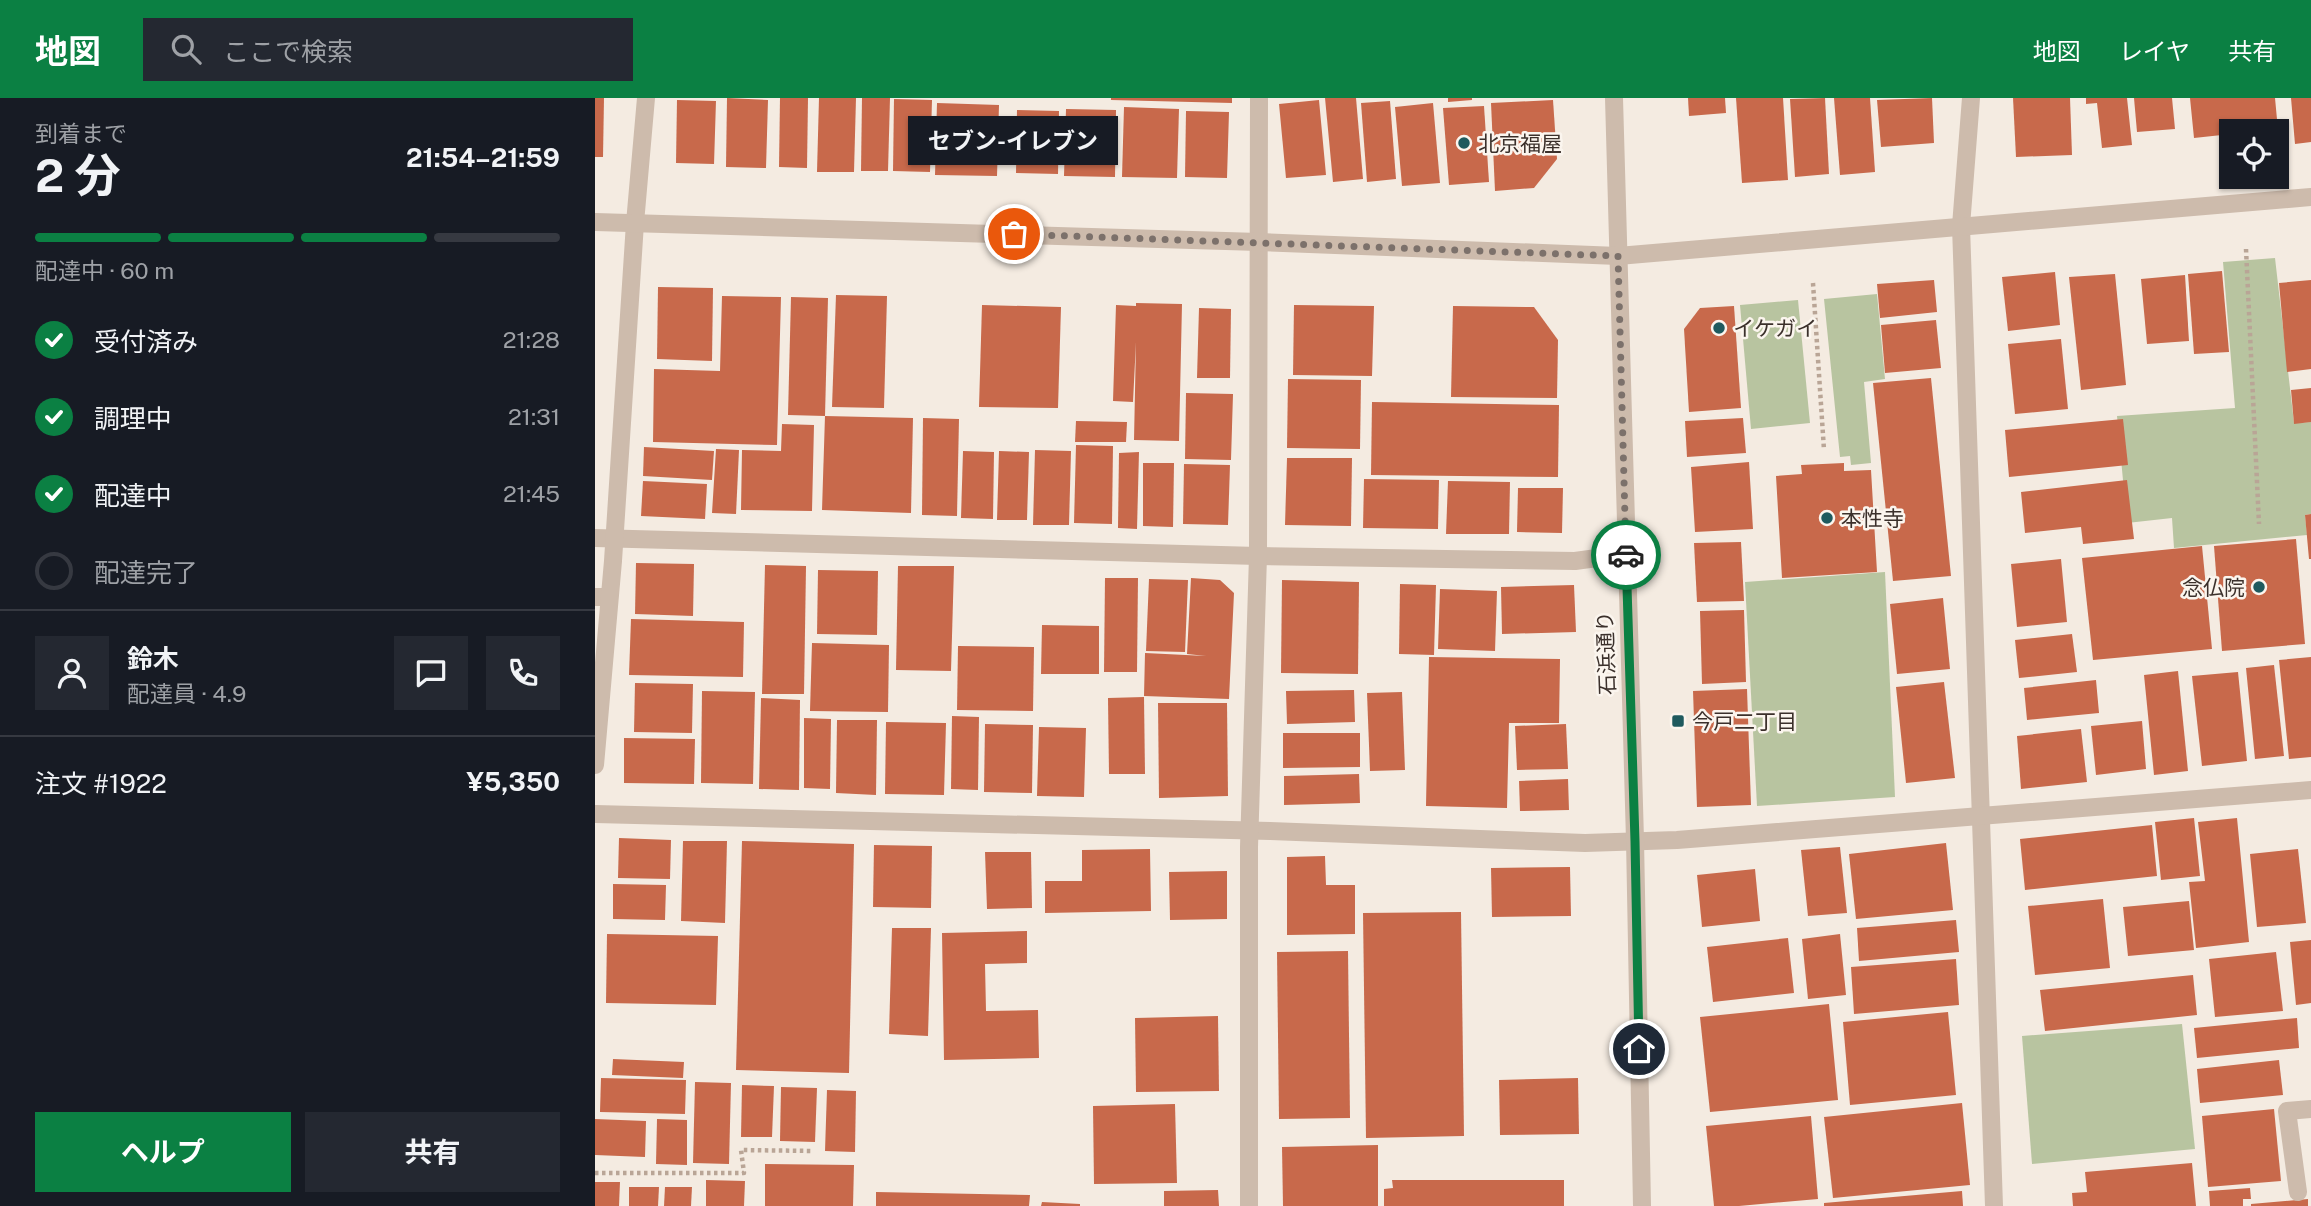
<!DOCTYPE html>
<html lang="ja">
<head>
<meta charset="utf-8">
<style>
  :root { --surface:#171b24; --page:#242831; --text:#f1f3f6; --muted:#9ea1a6; --line:#363941; --accent:#0b8043 }
  body { margin:0; font-family:"Public Sans","Noto Sans JP",sans-serif; background:var(--page); color:var(--text); height:100vh; display:flex; flex-direction:column; font-size:26px; white-space:nowrap }
  * { box-sizing:border-box; margin:0 }
  p { font-size:23px; color:var(--muted) }
  .icon { flex:none; width:38px; height:38px; fill:none; stroke:currentColor; stroke-width:2; stroke-linecap:round; stroke-linejoin:round }
  .map { position:relative; flex:1; overflow:hidden }
  .drawer { display:flex; flex-direction:column; background:var(--surface); width:595px }
  .drawer>* { flex:none }
  .buttons { position:absolute; left:1624px; top:21px; display:grid; gap:14px }
  .buttons a { display:grid; place-items:center; width:70px; height:70px; border-radius:0px; background:var(--surface); box-shadow:0 2px 5px #0004; font-size:35px }
  .pin { position:absolute; display:grid; place-items:center; width:60px; height:60px; color:#fff; margin:-30px; border:4px solid #fff; border-radius:50%; box-shadow:0 2px 7px #0007 }
  .courier { position:absolute; display:grid; place-items:center; width:70px; height:70px; margin:-35px; border:5px solid #0b8043; border-radius:50%; background:#fff; color:#222; box-shadow:0 2px 9px #0007 }
  .bubble { position:absolute; height:49px; border-radius:0px; background:var(--surface); box-shadow:0 2px 5px #0004; font-size:23px; font-weight:700; line-height:49px; text-align:center }
  .summary em { font-style:normal; font-weight:700 }
  .summary div { display:flex; flex-direction:column-reverse }
  .summary { display:flex; align-items:center; justify-content:space-between; height:119px; padding:0 35px }
  h1 { font-size:46px; font-weight:700; line-height:52px }
  .bar { display:grid; grid-template-columns:repeat(4,1fr); gap:10px 7px; align-content:center; height:84px; padding:0 35px }
  .bar i { height:9px; border-radius:5px; background:var(--line) }
  .bar .current { background:var(--accent) }
  .bar p { grid-column:span 4 }
  .line { display:flex; align-items:center; gap:18px; padding:0 35px; border-top:2px solid var(--line) }
  .line div { flex:1 }
  .round { display:grid; place-items:center; flex:none; width:74px; height:74px; border-radius:0px; background:var(--page) }
  ol { padding:0 35px; list-style:none }
  li { display:flex; align-items:center; gap:21px; height:77px }
  li p { margin-inline-start:auto }
  li .icon { padding:7px; border-radius:50%; background:var(--accent); color:#fff; stroke-width:4 }
  li:last-child { color:var(--muted) }
  li i { width:38px; height:38px; border:4px solid var(--line); border-radius:50% }
  .cta { display:flex; gap:14px; margin-top:auto; padding:14px 35px }
  .cta a { flex:1; height:80px; border-radius:0px; background:var(--accent); color:#fff; font-size:28px; font-weight:700; line-height:80px; text-align:center }
  .cta a+a { background:var(--page); color:var(--text) }
  header { display:flex; align-items:center; gap:42px; box-sizing:border-box; height:98px; padding:0 35px; background:var(--accent); color:#fff }
  header strong { font-size:33px }
  nav { display:flex; gap:38px; margin-inline-start:auto; font-size:24px }
  .search { width:490px; height:63px; background:var(--page); display:flex; align-items:center; gap:18px; box-sizing:border-box; padding:0 24px; border-radius:0px; color:var(--muted); font-size:26px }
  main { display:flex; flex:1; min-height:0 }
  .map>svg:first-child { display:block }
</style>
</head>
<body>
<header>
<strong>地図</strong>
<div class="search"><svg class="icon" aria-label="search" viewBox="0 0 24 24"><circle cx="10" cy="10" r="6"/><path d="M15 15l6 6"/></svg>ここで検索</div>
<nav><a>地図</a><a>レイヤ</a><a>共有</a></nav>
</header>
<main>
<section class="drawer">
<div class="summary"><div><h1>2 分</h1><p>到着まで</p></div><em>21:54–21:59</em></div>
<div class="bar"><i class="current"></i><i class="current"></i><i class="current"></i><i></i><p>配達中 · 60 m</p></div>
<ol>
<li><svg class="icon" aria-label="check" viewBox="0 0 24 24"><path d="M5 12l5 5 9-10"/></svg>受付済み<p>21:28</p></li>
<li><svg class="icon" aria-label="check" viewBox="0 0 24 24"><path d="M5 12l5 5 9-10"/></svg>調理中<p>21:31</p></li>
<li><svg class="icon" aria-label="check" viewBox="0 0 24 24"><path d="M5 12l5 5 9-10"/></svg>配達中<p>21:45</p></li>
<li><i></i>配達完了</li>
</ol>
<div class="line" style="height:126px"><a class="round"><svg class="icon" aria-label="person" viewBox="0 0 24 24"><circle cx="12" cy="8" r="4"/><path d="M4 21q1-7 8-7t8 7"/></svg></a><div><b>鈴木</b><p>配達員 · 4.9</p></div><a class="round"><svg class="icon" aria-label="chat" viewBox="0 0 24 24"><path d="M4 5h16v11H9l-5 4z"/></svg></a><a class="round"><svg class="icon" aria-label="phone" viewBox="0 0 24 24"><path d="M5 4h4l2 5-3 2q2 4 5 5l2-3 5 2v4C11 20 4 13 5 4z"/></svg></a></div>
<div class="line" style="height:91px"><div>注文 #1922</div><b>¥5,350</b></div>
<div class="cta"><a>ヘルプ</a><a>共有</a></div>
</section>
<div class="map">
<svg width="1716" height="1108" viewBox="0 0 1716 1108">
  <rect width="100%" height="100%" fill="#f4ebe1"/>
  <g fill="#b8c4a0">
    <polygon points="1680,160 1699,325 1716,324 1716,416 1710,417 1712,437 1579,450 1577,420 1532,425 1522,318 1640,310 1628,164"/>
    <polygon points="1282,196 1290,281 1269,284 1276,365 1256,367 1255,358 1245,359 1229,201"/>
    <polygon points="1203,202 1215,325 1156,331 1145,207"/>
    <polygon points="1290,474 1300,699 1162,708 1150,484"/>
    <polygon points="1587,926 1600,1051 1437,1066 1427,938"/>
  </g>
  <g fill="#c8694b">
    <polygon points="0,0 9,0 8,59 0,59"/>
    <polygon points="132,0 173,2 171,70 131,69"/>
    <polygon points="185,0 213,0 212,70 184,69"/>
    <polygon points="224,0 261,0 259,74 222,74"/>
    <polygon points="267,0 295,0 293,73 266,73"/>
    <polygon points="516,0 637,0 637,5 516,2"/>
    <polygon points="730,0 761,0 768,81 738,84"/>
    <polygon points="853,0 877,0 877,2 853,4"/>
    <polygon points="1093,0 1130,0 1131,15 1094,18"/>
    <polygon points="1141,0 1188,0 1193,82 1147,85"/>
    <polygon points="1230,0 1234,76 1200,79 1195,1"/>
    <polygon points="1239,0 1275,0 1280,74 1245,77"/>
    <polygon points="1337,0 1339,45 1286,49 1282,2"/>
    <polygon points="1418,0 1475,0 1477,57 1421,59"/>
    <polygon points="1491,0 1532,0 1537,47 1507,50 1502,5 1491,6"/>
    <polygon points="1539,0 1577,0 1580,31 1542,34"/>
    <polygon points="1595,0 1680,0 1683,32 1636,33 1636,36 1599,40"/>
    <polygon points="1696,0 1716,0 1716,44 1700,46"/>
    <polygon points="299,1 337,2 335,74 298,73"/>
    <polygon points="82,2 121,3 119,66 81,65"/>
    <polygon points="724,2 731,77 691,80 684,6"/>
    <polygon points="958,2 962,61 939,90 900,93 896,5"/>
    <polygon points="795,3 801,81 772,84 766,5"/>
    <polygon points="342,5 404,7 402,78 340,77"/>
    <polygon points="838,5 845,85 807,88 800,9"/>
    <polygon points="889,8 894,84 854,87 848,10"/>
    <polygon points="529,9 584,11 582,80 527,79"/>
    <polygon points="471,11 521,12 520,79 469,78"/>
    <polygon points="422,12 464,13 463,76 421,75"/>
    <polygon points="591,13 634,14 632,80 590,79"/>
    <polygon points="1627,173 1634,254 1599,256 1593,176"/>
    <polygon points="1460,174 1465,227 1413,233 1407,179"/>
    <polygon points="1520,176 1531,287 1486,292 1474,179"/>
    <polygon points="1590,177 1594,243 1552,246 1546,181"/>
    <polygon points="1339,182 1342,214 1285,220 1282,186"/>
    <polygon points="1716,182 1716,271 1692,274 1684,185"/>
    <polygon points="63,189 118,190 117,263 62,261"/>
    <polygon points="241,197 292,198 289,310 237,309"/>
    <polygon points="127,198 186,199 182,347 58,344 59,271 125,273"/>
    <polygon points="196,199 233,200 230,318 193,317"/>
    <polygon points="541,205 587,206 584,343 539,342 541,244 538,304 518,303 521,207 541,208"/>
    <polygon points="387,207 466,209 463,310 384,309"/>
    <polygon points="699,207 779,208 777,278 698,277"/>
    <polygon points="858,208 939,209 963,242 962,300 856,299"/>
    <polygon points="1139,208 1146,310 1094,314 1089,231 1105,210"/>
    <polygon points="604,210 636,211 635,280 602,280"/>
    <polygon points="1341,222 1346,270 1290,275 1286,227"/>
    <polygon points="1466,241 1473,311 1420,316 1413,246"/>
    <polygon points="1336,280 1356,478 1298,483 1278,285"/>
    <polygon points="693,281 766,282 765,351 692,350"/>
    <polygon points="1716,290 1716,324 1699,326 1696,292"/>
    <polygon points="591,295 638,296 636,362 590,361"/>
    <polygon points="777,304 964,307 963,379 776,377"/>
    <polygon points="230,318 318,320 316,415 227,412"/>
    <polygon points="328,320 364,321 362,418 327,417"/>
    <polygon points="1148,320 1151,355 1092,359 1090,323"/>
    <polygon points="1528,321 1533,367 1414,379 1410,332"/>
    <polygon points="481,323 532,324 531,344 480,344"/>
    <polygon points="187,326 219,327 217,413 146,412 147,352 186,353"/>
    <polygon points="481,347 518,348 517,426 479,425"/>
    <polygon points="49,349 119,353 117,382 48,378"/>
    <polygon points="121,351 144,352 141,416 117,415"/>
    <polygon points="440,352 476,353 474,427 438,427"/>
    <polygon points="368,353 399,354 398,421 366,420"/>
    <polygon points="404,353 434,354 432,422 402,422"/>
    <polygon points="544,354 542,431 523,430 524,355"/>
    <polygon points="692,360 757,360 756,428 690,427"/>
    <polygon points="1154,364 1158,431 1100,434 1096,369"/>
    <polygon points="548,365 579,365 578,429 548,428"/>
    <polygon points="1249,365 1249,373 1276,372 1282,474 1187,480 1181,378 1207,376 1206,367"/>
    <polygon points="589,366 635,367 633,427 588,426"/>
    <polygon points="769,381 844,382 843,431 768,430"/>
    <polygon points="1532,382 1539,441 1488,446 1486,429 1430,435 1426,394"/>
    <polygon points="48,383 112,386 110,421 46,418"/>
    <polygon points="853,383 915,384 914,436 851,436"/>
    <polygon points="923,390 968,390 967,435 922,434"/>
    <polygon points="1716,416 1716,461 1714,461 1710,417"/>
    <polygon points="1701,441 1710,546 1627,553 1619,448"/>
    <polygon points="1146,444 1149,503 1102,504 1099,445"/>
    <polygon points="1607,448 1617,551 1498,562 1487,460"/>
    <polygon points="1466,461 1472,524 1422,529 1416,466"/>
    <polygon points="41,465 99,466 98,518 40,516"/>
    <polygon points="170,467 211,468 209,596 167,596"/>
    <polygon points="303,468 359,468 356,573 301,572"/>
    <polygon points="223,472 283,473 282,537 222,536"/>
    <polygon points="510,480 543,480 542,574 509,574"/>
    <polygon points="596,480 625,482 639,495 634,601 549,598 550,555 611,558 592,556"/>
    <polygon points="554,481 593,482 590,554 551,553"/>
    <polygon points="687,482 764,484 763,576 686,575"/>
    <polygon points="805,486 841,487 839,557 804,556"/>
    <polygon points="979,487 981,534 907,536 906,489"/>
    <polygon points="845,491 902,493 900,553 843,551"/>
    <polygon points="1348,500 1355,571 1302,576 1295,506"/>
    <polygon points="1149,512 1151,584 1107,586 1105,513"/>
    <polygon points="36,521 149,524 148,579 34,577"/>
    <polygon points="447,527 504,528 504,576 446,576"/>
    <polygon points="1477,536 1482,574 1424,580 1420,542"/>
    <polygon points="217,545 294,547 293,614 215,613"/>
    <polygon points="363,548 439,549 438,613 362,612"/>
    <polygon points="834,559 965,561 964,625 914,625 912,710 831,708"/>
    <polygon points="1716,559 1716,659 1694,661 1684,562"/>
    <polygon points="1679,567 1689,658 1660,661 1651,570"/>
    <polygon points="1583,573 1593,673 1559,677 1549,577"/>
    <polygon points="1643,574 1652,663 1607,668 1597,578"/>
    <polygon points="1501,582 1504,615 1432,622 1429,590"/>
    <polygon points="1349,584 1360,680 1311,685 1301,589"/>
    <polygon points="40,585 98,586 97,635 39,634"/>
    <polygon points="1152,591 1156,707 1102,709 1098,593"/>
    <polygon points="759,592 760,624 692,626 691,593"/>
    <polygon points="107,593 160,594 158,686 106,685"/>
    <polygon points="807,594 810,672 775,673 772,595"/>
    <polygon points="549,599 550,676 514,676 513,600"/>
    <polygon points="166,600 205,602 204,692 164,691"/>
    <polygon points="563,605 632,605 633,698 564,700"/>
    <polygon points="357,618 384,619 383,692 356,691"/>
    <polygon points="209,620 236,621 235,691 209,690"/>
    <polygon points="242,622 282,622 281,697 241,695"/>
    <polygon points="1547,623 1551,671 1501,677 1496,628"/>
    <polygon points="291,624 351,625 349,697 290,696"/>
    <polygon points="390,626 438,627 437,695 389,694"/>
    <polygon points="971,626 973,671 922,672 920,628"/>
    <polygon points="444,629 491,630 489,699 442,698"/>
    <polygon points="1486,631 1492,684 1426,691 1422,638"/>
    <polygon points="688,635 765,635 765,669 688,670"/>
    <polygon points="29,640 100,641 99,686 29,685"/>
    <polygon points="764,676 765,705 689,707 689,678"/>
    <polygon points="973,681 974,712 925,713 924,683"/>
    <polygon points="1599,720 1605,778 1566,782 1560,724"/>
    <polygon points="1642,720 1654,844 1601,850 1594,784 1610,783 1603,724"/>
    <polygon points="1557,727 1562,778 1430,792 1425,741"/>
    <polygon points="24,740 76,742 75,781 23,780"/>
    <polygon points="88,743 132,743 130,825 86,823"/>
    <polygon points="147,743 259,746 254,975 141,972"/>
    <polygon points="1351,745 1358,812 1261,821 1254,756"/>
    <polygon points="279,747 337,748 336,810 278,809"/>
    <polygon points="1245,749 1252,815 1213,818 1206,752"/>
    <polygon points="555,751 556,813 450,815 450,783 487,783 487,752"/>
    <polygon points="1703,751 1711,825 1662,829 1655,756"/>
    <polygon points="390,754 436,754 437,810 392,811"/>
    <polygon points="730,758 731,787 760,787 760,836 692,837 692,759"/>
    <polygon points="975,769 976,818 897,819 896,770"/>
    <polygon points="1160,771 1165,823 1107,829 1102,777"/>
    <polygon points="632,773 632,821 575,822 574,774"/>
    <polygon points="18,786 71,787 70,822 18,821"/>
    <polygon points="1508,801 1515,870 1440,877 1433,808"/>
    <polygon points="1594,803 1599,852 1533,858 1528,809"/>
    <polygon points="866,814 869,1038 771,1040 768,815"/>
    <polygon points="1361,822 1364,854 1264,863 1262,830"/>
    <polygon points="297,830 336,830 333,938 294,936"/>
    <polygon points="432,833 432,865 390,866 391,913 443,912 444,960 349,962 347,835"/>
    <polygon points="12,836 123,838 121,907 11,905"/>
    <polygon points="1245,836 1251,897 1213,901 1207,841"/>
    <polygon points="1193,840 1199,895 1118,904 1112,849"/>
    <polygon points="1716,842 1716,905 1701,907 1695,844"/>
    <polygon points="753,853 755,1020 684,1021 682,854"/>
    <polygon points="1681,854 1688,913 1620,919 1614,861"/>
    <polygon points="1361,861 1364,907 1259,916 1256,869"/>
    <polygon points="1598,877 1602,917 1450,933 1445,892"/>
    <polygon points="1234,906 1243,1002 1115,1014 1105,919"/>
    <polygon points="1353,914 1361,997 1255,1007 1248,924"/>
    <polygon points="623,918 624,993 541,994 540,920"/>
    <polygon points="1702,920 1704,950 1602,960 1599,930"/>
    <polygon points="18,961 89,964 88,980 17,977"/>
    <polygon points="1684,962 1688,997 1605,1005 1602,971"/>
    <polygon points="6,980 91,982 90,1016 5,1014"/>
    <polygon points="983,980 984,1036 905,1037 904,982"/>
    <polygon points="100,984 136,985 134,1066 98,1065"/>
    <polygon points="147,987 179,988 177,1039 146,1039"/>
    <polygon points="186,989 222,990 220,1044 185,1043"/>
    <polygon points="232,992 261,993 260,1054 230,1053"/>
    <polygon points="1367,1005 1375,1087 1238,1100 1229,1019"/>
    <polygon points="580,1006 582,1085 499,1086 498,1008"/>
    <polygon points="1679,1011 1686,1083 1613,1089 1607,1018"/>
    <polygon points="1216,1018 1223,1101 1144,1108 1119,1108 1111,1028"/>
    <polygon points="0,1021 51,1023 50,1059 0,1057"/>
    <polygon points="62,1021 92,1022 92,1067 61,1066"/>
    <polygon points="783,1047 783,1108 688,1108 687,1049"/>
    <polygon points="1597,1065 1601,1108 1478,1108 1477,1095 1492,1094 1490,1074"/>
    <polygon points="170,1066 259,1067 258,1108 170,1108"/>
    <polygon points="111,1082 150,1083 149,1108 111,1108"/>
    <polygon points="797,1082 969,1082 969,1108 789,1108 789,1091 798,1090"/>
    <polygon points="0,1084 25,1084 24,1108 0,1108"/>
    <polygon points="34,1089 64,1089 63,1108 34,1108"/>
    <polygon points="70,1089 97,1089 96,1108 69,1108"/>
    <polygon points="1655,1090 1656,1101 1648,1101 1648,1108 1615,1108 1614,1093"/>
    <polygon points="623,1092 624,1108 569,1108 569,1093"/>
    <polygon points="1367,1093 1368,1108 1229,1108 1229,1105"/>
    <polygon points="281,1094 435,1097 434,1108 281,1108"/>
    <polygon points="1713,1101 1713,1108 1656,1108 1656,1106"/>
    <polygon points="447,1104 485,1106 485,1108 446,1108"/>
  </g>
  <g fill="none" stroke-linecap="round" stroke-linejoin="round">
    <g stroke="#b9a596" stroke-width="4.5" stroke-dasharray="3.5 3.5" stroke-linecap="butt">
      <polyline points="1651,151 1664,426"/>
      <polyline points="1218,185 1229,352"/>
      <polyline points="0,1075 149,1075 146,1052 218,1053"/>
    </g>
    <g stroke="#cdbbac" stroke-width="18">
      <polyline points="0,499 14,499"/>
      <polyline points="1703,1094 1692,1013 1716,1011"/>
    </g>
    <g stroke="#cdbbac" stroke-width="18">
      <polyline points="1376,0 1366,128 1399,1108"/>
      <polyline points="0,440 663,458 980,463 1031,456"/>
      <polyline points="0,667 18,463 40,125 51,0"/>
      <polyline points="0,716 675,733 990,745 1082,742 1716,692"/>
      <polyline points="654,1108 654,749 663,458 664,0"/>
    </g>
    <g stroke="#cdbbac" stroke-width="18">
      <polyline points="1019,0 1040,742 1047,1108"/>
      <polyline points="0,124 664,144 1023,158 1716,99"/>
    </g>
  </g>
  <g fill="none" stroke-linecap="round" stroke-linejoin="round">
    <polyline stroke="#7c716b" stroke-width="7" stroke-dasharray="0 12.6" points="419,136 1023,158 1031,457"/>
    <polyline stroke="#0b8043" stroke-width="9" points="1031,457 1040,743 1044,951"/>
  </g>
  <g fill="#1f5a5e" stroke="#fbf5ee" stroke-width="2.5">
    <circle cx="869" cy="45" r="7"/>
    <circle cx="1124" cy="230" r="7"/>
    <circle cx="1232" cy="420" r="7"/>
    <circle cx="1664" cy="489" r="7"/>
    <rect x="1076" y="616" width="14" height="14" rx="3.5"/>
  </g>
  <g text-anchor="middle" dominant-baseline="central" stroke-width="5" stroke-linejoin="round" paint-order="stroke">
    <g font-size="21" fill="#3b302b" stroke="#fbf5ee" text-anchor="start">
      <text x="883" y="45">北京福屋</text>
      <text x="1138" y="230">イケガイ</text>
      <text x="1246" y="420">本性寺</text>
      <text x="1650" y="489" text-anchor="end">念仏院</text>
      <text x="1097" y="623">今戸二丁目</text>
    </g>
    <g font-size="21" fill="#3b302b" stroke="#fbf5ee">
      <text transform="translate(1011 555) rotate(-92)">石浜通り</text>
    </g>
  </g>
</svg>
<div class="buttons">
<a><svg class="icon" aria-label="locate" viewBox="0 0 24 24"><circle cx="12" cy="12" r="6"/><path d="M12 2v4M12 18v4M2 12h4M18 12h4"/></svg></a>
</div>
<div class="pin" style="left:419px;top:136px;background:#ea580c"><svg class="icon" aria-label="bag" viewBox="0 0 24 24"><path d="M5 8h14l-1 12H6zM9 8a3 3 0 0 1 6 0"/></svg></div>
<div class="pin" style="left:1044px;top:951px;background:#1f2937"><svg class="icon" aria-label="home" viewBox="0 0 24 24"><path d="M3 11l9-7 9 7M6 9v11h12V9"/></svg></div>
<div class="courier" style="left:1031px;top:457px"><svg class="icon" aria-label="car" viewBox="0 0 24 24"><path d="M5 17H2v-5l4-1 3-4h7l3 4 3 1v5h-3M9 17h6M6 11h13"/><circle cx="7" cy="17" r="2"/><circle cx="17" cy="17" r="2"/></svg></div>
<div class="bubble" style="left:313px;top:18px;width:210px">セブン-イレブン</div>
</div>
</main>
</body>
</html>
